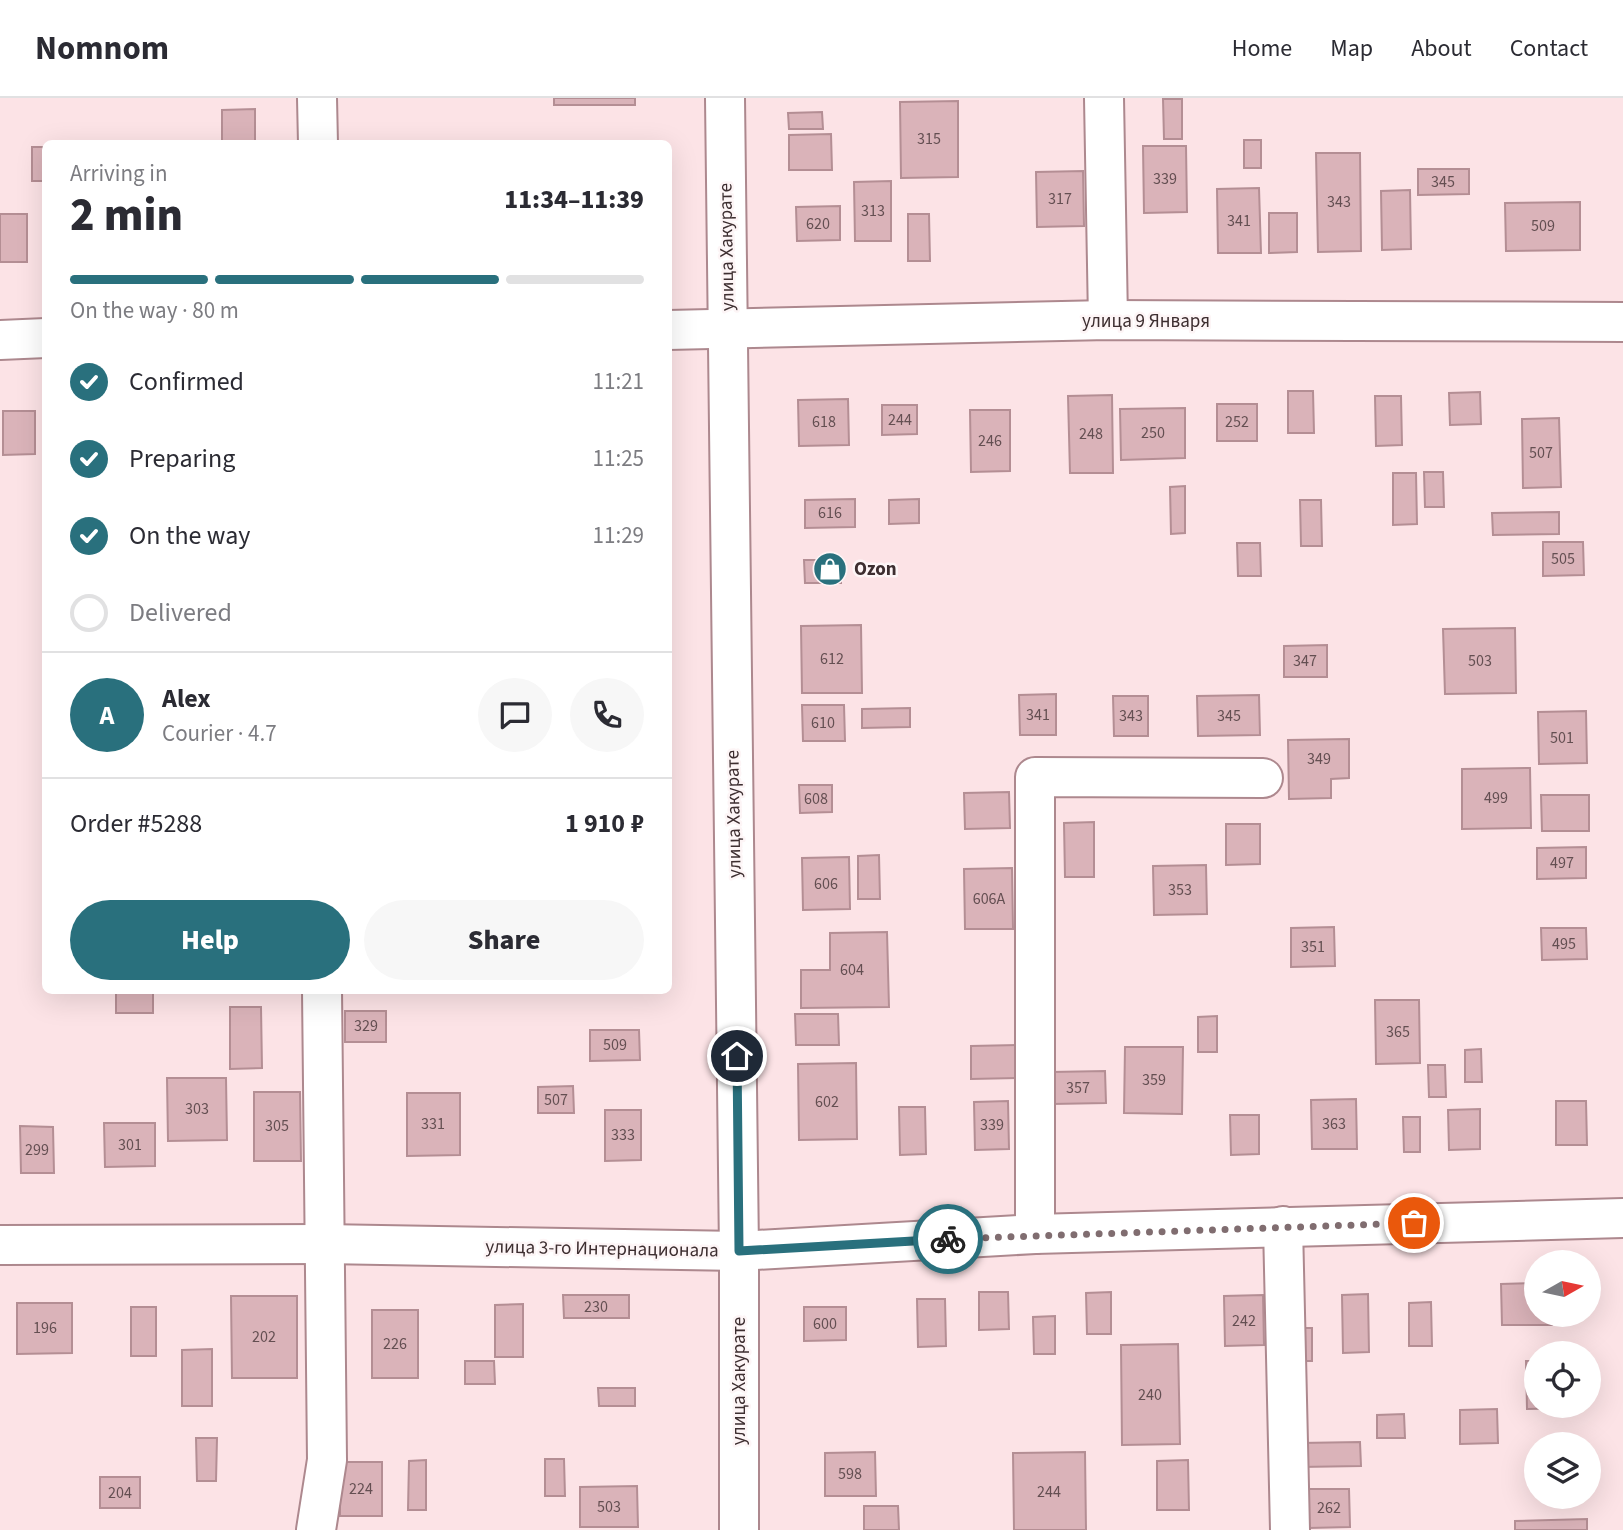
<!DOCTYPE html>
<html lang="en">
<head>
<meta charset="utf-8">
<style>
  :root { --surface:#fff; --page:#f7f7f7; --text:#2b2b33; --muted:#7c7c81; --line:#e1e1e2; --accent:#29707d }
  body { margin:0; font-family:"Source Sans 3",sans-serif; background:var(--page); color:var(--text); height:100vh; display:flex; flex-direction:column; font-size:26px; white-space:nowrap }
  * { box-sizing:border-box; margin:0 }
  p { font-size:23px; color:var(--muted) }
  .icon { flex:none; width:38px; height:38px; fill:none; stroke:currentColor; stroke-width:2; stroke-linecap:round; stroke-linejoin:round }
  .map { position:relative; flex:1; overflow:hidden }
  .details { position:absolute; left:42px; top:42px; width:630px; height:854px; display:flex; flex-direction:column; background:var(--surface); border-radius:10px; box-shadow:0 7px 28px #0002 }
  .details>* { flex:none }
  .needle { width:46px; rotate:81deg }
  .controls { position:absolute; left:1524px; top:1152px; display:grid; gap:14px }
  .controls a { display:grid; place-items:center; width:77px; height:77px; border-radius:50%; background:var(--surface); box-shadow:0 7px 28px #0002; font-size:35px }
  .pin { position:absolute; display:grid; place-items:center; width:60px; height:60px; color:#fff; margin:-30px; border:4px solid #fff; border-radius:50%; box-shadow:0 2px 7px #0007 }
  .courier { position:absolute; display:grid; place-items:center; width:70px; height:70px; margin:-35px; border:5px solid #29707d; border-radius:50%; background:#fff; color:#222; box-shadow:0 2px 9px #0007 }
  .overview em { font-style:normal; font-weight:800 }
  .overview div { display:flex; flex-direction:column-reverse }
  .overview { display:flex; align-items:center; justify-content:space-between; height:119px; padding:0 28px }
  h1 { font-size:46px; font-weight:800; line-height:52px }
  .bar { display:grid; grid-template-columns:repeat(4,1fr); gap:10px 7px; align-content:center; height:84px; padding:0 28px }
  .bar i { height:9px; border-radius:5px; background:var(--line) }
  .bar .selected { background:var(--accent) }
  .bar p { grid-column:span 4 }
  .line { display:flex; align-items:center; gap:18px; padding:0 28px; border-top:2px solid var(--line) }
  .line div { flex:1 }
  .round { display:grid; place-items:center; flex:none; width:74px; height:74px; border-radius:37px; background:var(--page) }
  ol { padding:0 28px; list-style:none }
  li { display:flex; align-items:center; gap:21px; height:77px }
  li p { margin-inline-start:auto }
  li .icon { padding:7px; border-radius:50%; background:var(--accent); color:#fff; stroke-width:4 }
  li:last-child { color:var(--muted) }
  li i { width:38px; height:38px; border:4px solid var(--line); border-radius:50% }
  .action { display:flex; gap:14px; margin-top:auto; padding:14px 28px }
  .action a { flex:1; height:80px; border-radius:42px; background:var(--accent); color:#fff; font-size:28px; font-weight:800; line-height:80px; text-align:center }
  .action a+a { background:var(--page); color:var(--text) }
  header { display:flex; align-items:center; gap:42px; box-sizing:border-box; height:98px; padding:0 35px; background:var(--surface); border-bottom:2px solid var(--line) }
  header strong { font-size:33px }
  nav { display:flex; gap:38px; margin-inline-start:auto; font-size:24px }
  .map>svg:first-child { display:block }
</style>
</head>
<body>
<header>
<strong>Nomnom</strong>
<nav><a>Home</a><a>Map</a><a>About</a><a>Contact</a></nav>
</header>
<div class="map">
<svg width="1623" height="1432" viewBox="0 0 1623 1432">
  <rect width="100%" height="100%" fill="#fce3e6"/>
  <g fill="#dab3b9" stroke="#b48e94" stroke-width="2">
    <rect x="554" y="0" width="81" height="7"/>
    <polygon points="1163,1 1182,1 1182,41 1164,41"/>
    <polygon points="958,3 958,79 901,80 900,4"/>
    <polygon points="255,11 255,46 222,46 222,12"/>
    <polygon points="822,14 823,31 789,31 788,15"/>
    <polygon points="831,36 832,72 789,72 789,37"/>
    <rect x="1244" y="42" width="17" height="28"/>
    <polygon points="1143,48 1186,48 1187,114 1144,115"/>
    <rect x="32" y="49" width="14" height="34"/>
    <polygon points="1316,55 1360,55 1361,153 1318,154"/>
    <polygon points="1418,71 1469,71 1469,96 1418,97"/>
    <polygon points="1083,73 1084,128 1037,129 1036,74"/>
    <polygon points="891,83 891,143 855,143 854,84"/>
    <polygon points="1259,90 1261,155 1218,155 1217,91"/>
    <polygon points="1410,92 1411,151 1382,152 1381,93"/>
    <polygon points="1580,104 1580,152 1506,153 1505,105"/>
    <polygon points="840,108 840,142 797,143 796,109"/>
    <polygon points="1269,115 1297,115 1297,154 1269,155"/>
    <rect x="0" y="116" width="27" height="48"/>
    <polygon points="908,116 929,116 930,163 908,163"/>
    <polygon points="1288,293 1313,293 1314,335 1288,335"/>
    <polygon points="1480,294 1481,326 1450,327 1449,295"/>
    <polygon points="1112,297 1113,375 1070,375 1068,298"/>
    <polygon points="1375,298 1401,298 1402,347 1376,348"/>
    <polygon points="848,301 849,347 799,348 798,302"/>
    <rect x="1217" y="306" width="40" height="37"/>
    <polygon points="882,307 917,307 917,336 882,337"/>
    <polygon points="1185,310 1185,360 1121,362 1120,311"/>
    <polygon points="970,312 1010,312 1010,373 971,374"/>
    <polygon points="3,313 35,313 35,356 3,357"/>
    <polygon points="1559,320 1561,389 1523,390 1522,321"/>
    <polygon points="1424,374 1443,374 1444,409 1425,409"/>
    <polygon points="1393,375 1416,375 1417,426 1393,427"/>
    <polygon points="1185,388 1185,435 1171,436 1170,389"/>
    <polygon points="855,401 855,429 805,430 805,402"/>
    <polygon points="919,401 919,425 889,426 889,402"/>
    <polygon points="1300,402 1321,402 1322,448 1301,448"/>
    <polygon points="1559,414 1559,436 1493,437 1492,415"/>
    <polygon points="1543,444 1583,444 1584,477 1543,478"/>
    <polygon points="1237,445 1260,445 1261,478 1238,478"/>
    <polygon points="804,462 841,462 841,485 805,485"/>
    <polygon points="861,527 862,595 802,595 801,528"/>
    <polygon points="1515,530 1516,595 1445,596 1443,531"/>
    <polygon points="1327,547 1327,579 1284,579 1284,548"/>
    <polygon points="1056,596 1056,637 1020,637 1019,597"/>
    <polygon points="1259,597 1260,637 1198,638 1197,598"/>
    <polygon points="1113,598 1148,598 1148,638 1114,638"/>
    <polygon points="802,607 844,607 845,643 803,643"/>
    <polygon points="910,610 910,629 862,630 862,611"/>
    <polygon points="1586,613 1587,665 1539,666 1538,614"/>
    <polygon points="1349,641 1349,680 1331,681 1331,700 1289,701 1288,642"/>
    <polygon points="1530,670 1531,730 1462,731 1462,671"/>
    <polygon points="799,687 832,687 832,714 800,715"/>
    <polygon points="1009,694 1010,730 965,731 964,695"/>
    <polygon points="1541,697 1589,697 1589,733 1542,733"/>
    <polygon points="1094,724 1094,779 1065,779 1064,725"/>
    <polygon points="1226,726 1260,726 1260,766 1226,767"/>
    <polygon points="1586,749 1586,780 1537,781 1537,750"/>
    <polygon points="879,757 880,801 858,801 858,758"/>
    <polygon points="849,759 850,811 803,812 802,760"/>
    <polygon points="1206,767 1207,816 1154,817 1153,768"/>
    <polygon points="1012,770 1013,831 965,831 964,771"/>
    <polygon points="1334,829 1335,868 1291,869 1291,830"/>
    <polygon points="1541,830 1586,830 1587,861 1542,862"/>
    <polygon points="887,834 889,909 801,910 801,872 830,872 830,835"/>
    <rect x="116" y="892" width="37" height="23"/>
    <polygon points="1375,902 1419,902 1420,965 1376,966"/>
    <polygon points="230,909 261,909 262,970 230,971"/>
    <rect x="345" y="913" width="41" height="31"/>
    <polygon points="795,916 838,916 839,947 796,947"/>
    <polygon points="1217,918 1217,954 1198,954 1198,919"/>
    <polygon points="590,932 639,932 640,962 590,963"/>
    <polygon points="1020,947 1021,980 971,981 971,948"/>
    <polygon points="1125,949 1183,949 1182,1016 1124,1015"/>
    <polygon points="1481,951 1482,984 1465,984 1465,952"/>
    <polygon points="856,965 857,1041 799,1042 798,966"/>
    <polygon points="1428,967 1445,967 1446,999 1429,999"/>
    <polygon points="1105,973 1106,1005 1052,1006 1051,974"/>
    <polygon points="167,980 226,980 227,1042 168,1043"/>
    <polygon points="573,988 574,1015 538,1015 538,989"/>
    <polygon points="254,994 300,994 301,1063 254,1063"/>
    <polygon points="407,995 460,995 460,1057 407,1058"/>
    <polygon points="1356,1001 1357,1051 1312,1051 1311,1002"/>
    <polygon points="1008,1003 1009,1051 975,1052 974,1004"/>
    <polygon points="1556,1003 1586,1003 1587,1047 1556,1047"/>
    <polygon points="899,1009 925,1009 926,1056 900,1057"/>
    <polygon points="1480,1011 1480,1051 1449,1052 1448,1012"/>
    <polygon points="605,1012 641,1012 641,1062 605,1063"/>
    <polygon points="1230,1017 1259,1017 1259,1056 1231,1057"/>
    <polygon points="1403,1019 1420,1019 1420,1054 1404,1054"/>
    <polygon points="104,1025 155,1025 155,1068 105,1069"/>
    <polygon points="20,1028 53,1029 54,1075 21,1075"/>
    <polygon points="1536,1185 1536,1216 1552,1216 1552,1227 1502,1227 1501,1186"/>
    <polygon points="979,1194 1008,1194 1009,1231 979,1232"/>
    <polygon points="1111,1194 1111,1236 1087,1236 1086,1195"/>
    <polygon points="1368,1196 1369,1254 1343,1255 1342,1197"/>
    <polygon points="563,1197 629,1197 629,1220 564,1220"/>
    <polygon points="1263,1197 1264,1247 1225,1248 1224,1198"/>
    <polygon points="231,1198 297,1198 297,1280 232,1280"/>
    <polygon points="917,1201 945,1201 946,1248 918,1249"/>
    <polygon points="1431,1204 1432,1248 1409,1248 1409,1205"/>
    <polygon points="17,1205 72,1205 72,1255 17,1256"/>
    <polygon points="523,1206 523,1259 495,1259 495,1207"/>
    <rect x="131" y="1209" width="25" height="49"/>
    <polygon points="804,1209 846,1209 846,1242 804,1243"/>
    <rect x="372" y="1212" width="46" height="68"/>
    <polygon points="1055,1218 1055,1256 1034,1256 1033,1219"/>
    <rect x="1301" y="1230" width="11" height="33"/>
    <polygon points="1178,1246 1180,1346 1122,1347 1121,1247"/>
    <polygon points="212,1251 212,1308 182,1308 182,1252"/>
    <polygon points="465,1263 494,1263 495,1286 465,1286"/>
    <polygon points="1526,1263 1536,1263 1536,1307 1582,1307 1582,1310 1527,1311"/>
    <polygon points="598,1290 635,1290 635,1308 599,1308"/>
    <polygon points="1497,1311 1498,1345 1460,1346 1460,1312"/>
    <polygon points="1404,1316 1405,1340 1377,1340 1377,1317"/>
    <polygon points="196,1340 217,1340 216,1383 197,1383"/>
    <polygon points="1360,1344 1361,1368 1300,1369 1300,1345"/>
    <polygon points="875,1354 876,1398 825,1398 825,1355"/>
    <polygon points="1085,1354 1086,1432 1014,1432 1013,1355"/>
    <polygon points="545,1361 564,1361 565,1398 545,1398"/>
    <polygon points="426,1362 426,1412 408,1412 409,1363"/>
    <polygon points="1188,1362 1189,1412 1157,1412 1157,1363"/>
    <rect x="340" y="1364" width="42" height="54"/>
    <rect x="100" y="1379" width="40" height="31"/>
    <polygon points="637,1388 638,1429 580,1429 580,1389"/>
    <polygon points="1308,1391 1349,1391 1350,1429 1309,1430"/>
    <polygon points="864,1408 898,1408 899,1432 864,1432"/>
    <polygon points="1587,1421 1587,1432 1515,1432 1515,1423"/>
  </g>
  <g fill="none" stroke-linecap="round" stroke-linejoin="round">
    <g stroke="#ad888e" stroke-width="42">
      <g id="minor">
        <polyline points="317,0 318,46"/>
        <polyline points="1104,0 1108,222"/>
        <polyline points="668,232 1108,222 1623,224"/>
        <polyline points="0,242 46,240"/>
        <polyline points="1283,1128 1290,1432"/>
        <polyline points="1035,1136 1035,679 1263,680"/>
        <polyline points="0,1147 324,1146 739,1153 1035,1136 1623,1120"/>
        <polyline points="316,1432 327,1362 322,892"/>
      </g>
    </g>
    <g stroke="#ad888e" stroke-width="42">
      <polyline id="major" points="725,0 739,1153 739,1432"/>
    </g>
    <use href="#minor" stroke="#fff" stroke-width="38"/>
    <use href="#major" stroke="#fff" stroke-width="38"/>
  </g>
  <g fill="none" stroke-linecap="round" stroke-linejoin="round">
    <polyline stroke="#806d70" stroke-width="7" stroke-dasharray="0 12.6" points="948,1141 1414,1125"/>
    <polyline stroke="#29707d" stroke-width="9" points="737,958 739,1153 948,1141"/>
  </g>
  <defs>
    <g id="shop-disc" transform="scale(1.75)"><circle r="9.5" fill="#29707d" stroke="#fdf5f6"/><path d="M-5-2.5h2.3a2.7 3.5 0 0 1 5.4 0H5L5.5 6h-11ZM-1.5-2.5h3a1.5 2.3 0 0 0-3 0Z" fill="#fff"/></g>
  </defs>
  <g fill-rule="evenodd">
    <use href="#shop-disc" x="830" y="471"/>
  </g>
  <g text-anchor="middle" dominant-baseline="central" stroke-width="5" stroke-linejoin="round" paint-order="stroke">
    <g font-size="16" fill="#644f52">
      <text x="929" y="41">315</text>
      <text x="1165" y="81">339</text>
      <text x="1443" y="84">345</text>
      <text x="1060" y="101">317</text>
      <text x="1339" y="104">343</text>
      <text x="873" y="113">313</text>
      <text x="1239" y="123">341</text>
      <text x="818" y="126">620</text>
      <text x="1543" y="128">509</text>
      <text x="900" y="322">244</text>
      <text x="824" y="324">618</text>
      <text x="1237" y="324">252</text>
      <text x="1153" y="335">250</text>
      <text x="1091" y="336">248</text>
      <text x="990" y="343">246</text>
      <text x="1541" y="355">507</text>
      <text x="830" y="415">616</text>
      <text x="1563" y="461">505</text>
      <text x="832" y="561">612</text>
      <text x="1305" y="563">347</text>
      <text x="1480" y="563">503</text>
      <text x="1038" y="617">341</text>
      <text x="1131" y="618">343</text>
      <text x="1229" y="618">345</text>
      <text x="823" y="625">610</text>
      <text x="1562" y="640">501</text>
      <text x="1319" y="661">349</text>
      <text x="1496" y="700">499</text>
      <text x="816" y="701">608</text>
      <text x="1562" y="765">497</text>
      <text x="826" y="786">606</text>
      <text x="1180" y="792">353</text>
      <text x="989" y="801">606А</text>
      <text x="1564" y="846">495</text>
      <text x="1313" y="849">351</text>
      <text x="852" y="872">604</text>
      <text x="366" y="928">329</text>
      <text x="1398" y="934">365</text>
      <text x="615" y="947">509</text>
      <text x="1154" y="982">359</text>
      <text x="1078" y="990">357</text>
      <text x="556" y="1002">507</text>
      <text x="827" y="1004">602</text>
      <text x="197" y="1011">303</text>
      <text x="433" y="1026">331</text>
      <text x="1334" y="1026">363</text>
      <text x="992" y="1027">339</text>
      <text x="277" y="1028">305</text>
      <text x="623" y="1037">333</text>
      <text x="130" y="1047">301</text>
      <text x="37" y="1052">299</text>
      <text x="596" y="1209">230</text>
      <text x="1244" y="1223">242</text>
      <text x="825" y="1226">600</text>
      <text x="45" y="1230">196</text>
      <text x="264" y="1239">202</text>
      <text x="395" y="1246">226</text>
      <text x="1150" y="1297">240</text>
      <text x="850" y="1376">598</text>
      <text x="361" y="1391">224</text>
      <text x="1049" y="1394">244</text>
      <text x="120" y="1395">204</text>
      <text x="609" y="1409">503</text>
      <text x="1329" y="1410">262</text>
    </g>
    <g font-size="19" fill="#3d2e30" stroke="#fdf5f6">
      <text transform="translate(727 149) rotate(-91)">улица Хакурате</text>
      <text x="1146" y="223">улица 9 Января</text>
      <text transform="translate(734 716) rotate(-91)">улица Хакурате</text>
      <text transform="translate(602 1151) rotate(1)">улица 3-го Интернационала</text>
      <text transform="translate(739 1283) rotate(-90)">улица Хакурате</text>
    </g>
    <g font-size="19" font-weight="bold" fill="#3d2e30" stroke="#fdf5f6" text-anchor="start">
      <text x="854" y="471">Ozon</text>
    </g>
  </g>
</svg>
<div class="controls">
<a><svg class="needle" viewBox="-14 -14 28 28"><path d="M0-13l5 13h-10z" fill="#e53935"/><path d="M0 13l5-13h-10z" fill="#7c7c81"/></svg></a>
<a><svg class="icon" aria-label="locate" viewBox="0 0 24 24"><circle cx="12" cy="12" r="6"/><path d="M12 2v4M12 18v4M2 12h4M18 12h4"/></svg></a>
<a><svg class="icon" aria-label="layers" viewBox="0 0 24 24"><path d="M12 4l9 5-9 5-9-5zM3 14l9 5 9-5"/></svg></a>
</div>
<div class="pin" style="left:1414px;top:1125px;background:#ea580c"><svg class="icon" aria-label="bag" viewBox="0 0 24 24"><path d="M5 8h14l-1 12H6zM9 8a3 3 0 0 1 6 0"/></svg></div>
<div class="pin" style="left:737px;top:958px;background:#1f2937"><svg class="icon" aria-label="home" viewBox="0 0 24 24"><path d="M3 11l9-7 9 7M6 9v11h12V9"/></svg></div>
<div class="courier" style="left:948px;top:1141px"><svg class="icon" aria-label="bike" viewBox="0 0 24 24"><circle cx="6" cy="16" r="4"/><circle cx="18" cy="16" r="4"/><path d="M6 16l4-8h5l3 8M10 8l3 8H6M13 5h3"/></svg></div>
<section class="details">
<div class="overview"><div><h1>2 min</h1><p>Arriving in</p></div><em>11:34–11:39</em></div>
<div class="bar"><i class="selected"></i><i class="selected"></i><i class="selected"></i><i></i><p>On the way · 80 m</p></div>
<ol>
<li><svg class="icon" aria-label="check" viewBox="0 0 24 24"><path d="M5 12l5 5 9-10"/></svg>Confirmed<p>11:21</p></li>
<li><svg class="icon" aria-label="check" viewBox="0 0 24 24"><path d="M5 12l5 5 9-10"/></svg>Preparing<p>11:25</p></li>
<li><svg class="icon" aria-label="check" viewBox="0 0 24 24"><path d="M5 12l5 5 9-10"/></svg>On the way<p>11:29</p></li>
<li><i></i>Delivered</li>
</ol>
<div class="line" style="height:126px"><b class="round" style="background:var(--accent);color:#fff">A</b><div><b>Alex</b><p>Courier · 4.7</p></div><a class="round"><svg class="icon" aria-label="chat" viewBox="0 0 24 24"><path d="M4 5h16v11H9l-5 4z"/></svg></a><a class="round"><svg class="icon" aria-label="phone" viewBox="0 0 24 24"><path d="M5 4h4l2 5-3 2q2 4 5 5l2-3 5 2v4C11 20 4 13 5 4z"/></svg></a></div>
<div class="line" style="height:91px"><div>Order #5288</div><b>1 910 ₽</b></div>
<div class="action"><a>Help</a><a>Share</a></div>
</section>
</div>
</body>
</html>
